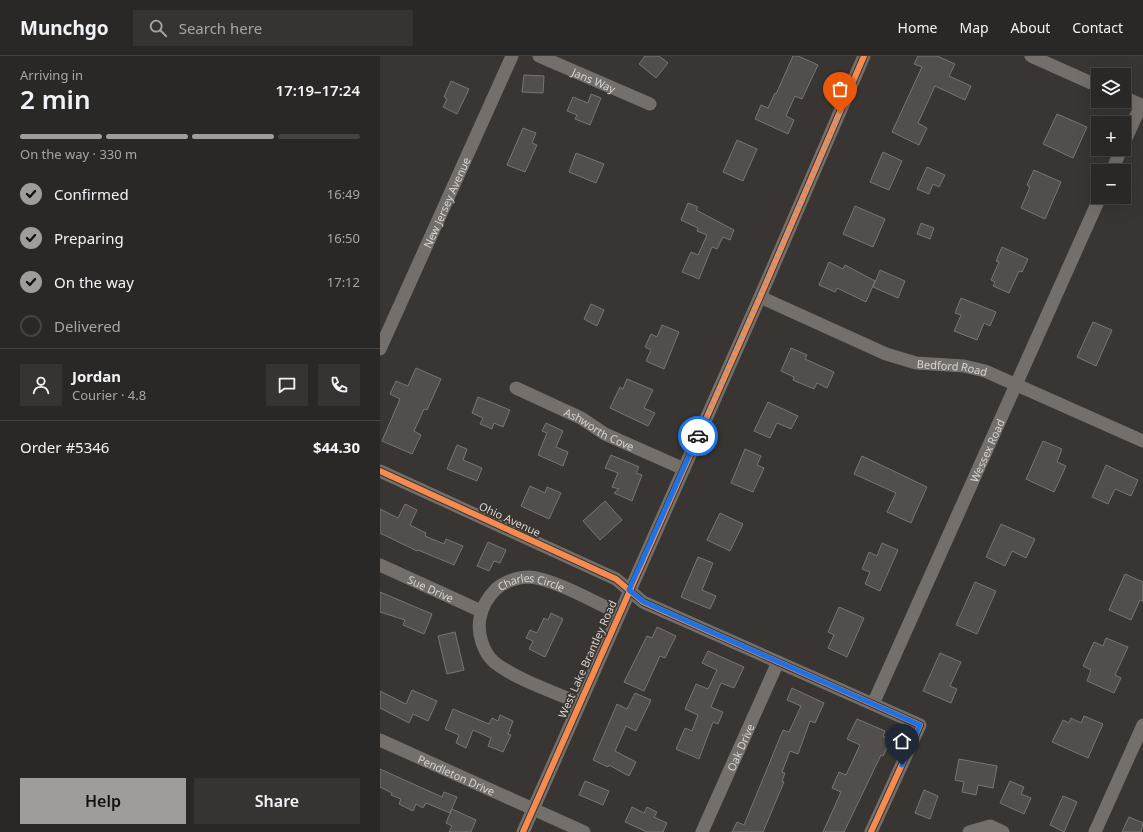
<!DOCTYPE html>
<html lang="en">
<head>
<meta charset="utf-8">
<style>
  :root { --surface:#2a2826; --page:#363432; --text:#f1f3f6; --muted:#a5a6a7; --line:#464443; --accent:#a09c99 }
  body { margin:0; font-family:"Noto Sans",sans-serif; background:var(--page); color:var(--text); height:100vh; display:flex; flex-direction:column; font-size:15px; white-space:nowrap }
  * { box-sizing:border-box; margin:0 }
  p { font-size:13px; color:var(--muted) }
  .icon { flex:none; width:22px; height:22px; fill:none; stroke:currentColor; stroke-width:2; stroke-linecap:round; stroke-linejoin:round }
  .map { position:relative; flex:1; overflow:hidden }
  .details { display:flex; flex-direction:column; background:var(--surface); width:380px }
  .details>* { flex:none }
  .buttons { position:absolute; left:711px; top:12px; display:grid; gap:8px }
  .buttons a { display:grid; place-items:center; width:40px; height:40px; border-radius:0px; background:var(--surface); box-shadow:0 4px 16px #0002,0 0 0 1px var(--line); font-size:20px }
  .pin { position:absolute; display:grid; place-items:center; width:34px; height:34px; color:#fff; margin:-41px -17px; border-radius:50% 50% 50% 0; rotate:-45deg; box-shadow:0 0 4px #0007 }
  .pin .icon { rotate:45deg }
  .courier { position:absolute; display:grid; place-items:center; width:40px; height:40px; margin:-20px; border:3px solid #1a73e8; border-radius:50%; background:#fff; color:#222; box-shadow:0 1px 5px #0007 }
  .head em { font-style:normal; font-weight:600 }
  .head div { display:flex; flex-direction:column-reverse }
  .head { display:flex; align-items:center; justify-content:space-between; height:68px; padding:0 20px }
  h1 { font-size:26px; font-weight:600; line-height:30px }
  .bar { display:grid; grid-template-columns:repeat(4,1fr); gap:6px 4px; align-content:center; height:48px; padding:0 20px }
  .bar i { height:5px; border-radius:3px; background:var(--line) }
  .bar .active { background:var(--accent) }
  .bar p { grid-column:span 4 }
  .line { display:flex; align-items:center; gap:10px; padding:0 20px; border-top:1px solid var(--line) }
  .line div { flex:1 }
  .round { display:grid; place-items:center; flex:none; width:42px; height:42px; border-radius:0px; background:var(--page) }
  ol { padding:0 20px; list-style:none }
  li { display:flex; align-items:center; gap:12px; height:44px }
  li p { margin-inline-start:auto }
  li .icon { padding:4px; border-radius:50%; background:var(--accent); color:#111; stroke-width:4 }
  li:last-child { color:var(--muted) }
  li i { width:22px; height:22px; border:2px solid var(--line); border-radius:50% }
  .cta { display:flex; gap:8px; margin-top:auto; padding:8px 20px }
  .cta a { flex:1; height:46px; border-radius:0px; background:var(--accent); color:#111; font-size:16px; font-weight:600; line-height:46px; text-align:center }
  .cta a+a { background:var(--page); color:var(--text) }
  header { display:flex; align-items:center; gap:24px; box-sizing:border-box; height:56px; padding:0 20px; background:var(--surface); border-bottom:1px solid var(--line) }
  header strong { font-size:19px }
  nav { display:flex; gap:22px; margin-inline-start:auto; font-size:14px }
  .search { width:280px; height:36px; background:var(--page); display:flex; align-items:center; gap:10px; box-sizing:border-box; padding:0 14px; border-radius:0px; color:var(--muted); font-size:15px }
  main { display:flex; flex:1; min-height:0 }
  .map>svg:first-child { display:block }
</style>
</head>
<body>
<header>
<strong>Munchgo</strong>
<div class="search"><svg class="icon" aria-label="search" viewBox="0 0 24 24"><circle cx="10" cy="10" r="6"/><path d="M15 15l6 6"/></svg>Search here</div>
<nav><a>Home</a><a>Map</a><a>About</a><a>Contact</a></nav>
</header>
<main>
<section class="details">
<div class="head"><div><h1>2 min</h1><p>Arriving in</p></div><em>17:19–17:24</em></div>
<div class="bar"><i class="active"></i><i class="active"></i><i class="active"></i><i></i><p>On the way · 330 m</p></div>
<ol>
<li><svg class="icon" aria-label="check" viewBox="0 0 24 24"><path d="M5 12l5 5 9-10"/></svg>Confirmed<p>16:49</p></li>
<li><svg class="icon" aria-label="check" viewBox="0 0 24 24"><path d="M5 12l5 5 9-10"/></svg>Preparing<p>16:50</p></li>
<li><svg class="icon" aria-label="check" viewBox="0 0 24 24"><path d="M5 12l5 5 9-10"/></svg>On the way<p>17:12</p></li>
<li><i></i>Delivered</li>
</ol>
<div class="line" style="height:72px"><a class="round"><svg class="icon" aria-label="person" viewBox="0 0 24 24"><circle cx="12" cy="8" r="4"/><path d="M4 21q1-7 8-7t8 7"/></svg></a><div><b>Jordan</b><p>Courier · 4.8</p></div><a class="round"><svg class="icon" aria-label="chat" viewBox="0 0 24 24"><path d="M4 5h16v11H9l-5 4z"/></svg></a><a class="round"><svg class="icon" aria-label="phone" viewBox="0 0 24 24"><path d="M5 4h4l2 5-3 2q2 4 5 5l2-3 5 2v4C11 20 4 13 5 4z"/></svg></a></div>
<div class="line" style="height:52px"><div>Order #5346</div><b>$44.30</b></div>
<div class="cta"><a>Help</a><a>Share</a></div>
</section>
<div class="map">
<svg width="763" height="776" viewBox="0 0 763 776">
  <rect width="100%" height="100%" fill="#383532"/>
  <g fill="#514e4c" stroke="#787573">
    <polygon points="265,0 279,0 288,7 276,22 259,8"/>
    <polygon points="413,0 418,0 438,9 422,43 415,40 406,60 414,64 408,78 375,63 381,49 388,52 395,37 396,38"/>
    <polygon points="538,0 557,0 575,8 569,20 591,30 585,44 555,30 538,67 547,72 539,89 512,76 542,11 534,8"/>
    <polygon points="144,19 164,20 163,37 142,36"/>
    <polygon points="71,25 89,33 77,58 63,51 67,43 64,41"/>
    <polygon points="211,38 221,42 210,69 195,63 197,59 187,55 193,41 208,47"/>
    <polygon points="677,58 707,71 693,102 663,88"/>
    <polygon points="143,72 156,77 152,87 157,89 145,116 127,109"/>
    <polygon points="357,84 377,93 363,125 343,116"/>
    <polygon points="503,96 522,105 509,134 490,126"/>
    <polygon points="196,97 224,108 216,127 189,116"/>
    <polygon points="547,111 565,119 559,131 553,128 549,138 537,133"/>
    <polygon points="654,114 681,126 665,163 641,152 650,131 647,129"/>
    <polygon points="308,147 318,151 316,154 354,174 350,184 343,181 337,193 332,191 319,223 302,216 311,196 318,199 327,179 317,175 318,172 301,164"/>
    <polygon points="475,150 505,163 493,191 463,178"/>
    <polygon points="541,167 554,172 550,183 537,178"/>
    <polygon points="622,191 648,203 642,216 639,215 629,237 613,230 615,226 611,224 619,206 616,205"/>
    <polygon points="449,206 463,213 465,209 495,225 486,246 457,232 455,236 439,229"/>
    <polygon points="500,214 525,225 518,242 493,231"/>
    <polygon points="581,242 616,256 610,270 604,267 597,284 574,275 581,259 575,257"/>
    <polygon points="211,248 224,254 217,270 204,263"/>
    <polygon points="713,266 732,274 716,310 697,301"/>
    <polygon points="282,269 299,276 284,313 266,305 271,294 265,291 271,278 277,281"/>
    <polygon points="411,292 427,299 425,303 454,316 447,332 437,327 434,333 413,324 414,321 401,315"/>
    <polygon points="36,312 61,323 47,354 44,353 34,375 41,379 32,398 2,385 20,343 10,338 16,325 28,330"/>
    <polygon points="247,323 273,334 264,352 275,357 268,370 230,352 240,331 243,333"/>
    <polygon points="98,341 130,354 123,371 114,367 112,373 100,368 103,362 92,357"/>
    <polygon points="388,346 418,360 411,373 397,367 390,382 374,375"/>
    <polygon points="166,367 183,375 176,391 188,396 183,410 158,399 167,377 162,375"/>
    <polygon points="663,385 682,393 677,406 686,410 674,436 646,423"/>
    <polygon points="77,389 87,393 83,404 102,412 97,425 67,413"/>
    <polygon points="365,393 381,400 377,409 384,412 373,436 351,427"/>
    <polygon points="231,399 259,411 256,417 262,419 252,445 234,437 239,433 232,431 238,417 225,412"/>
    <polygon points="482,400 547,431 531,467 507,456 516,437 474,418"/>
    <polygon points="726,409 758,424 751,440 735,433 728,448 712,441"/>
    <polygon points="150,430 165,437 167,431 181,437 169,463 141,450"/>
    <polygon points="225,445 242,464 220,484 203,465"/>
    <polygon points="25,448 37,454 30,469 46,477 45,480 64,488 66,483 83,490 74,509 38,494 37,495 0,477 0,453 18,462"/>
    <polygon points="340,457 363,468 350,495 327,484"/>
    <polygon points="621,468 655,483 646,502 632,495 625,510 606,501"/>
    <polygon points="108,486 126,494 120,507 114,505 109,515 97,510"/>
    <polygon points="502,487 518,494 500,535 485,528 490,516 482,513 489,496 497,500"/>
    <polygon points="318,501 333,507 322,534 336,540 330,553 301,541"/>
    <polygon points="745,518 763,526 763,545 760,544 751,564 729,554"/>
    <polygon points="595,526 616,535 597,578 576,569"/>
    <polygon points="0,536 52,558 44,578 23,569 25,564 0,556"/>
    <polygon points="459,551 484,562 467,601 448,592 454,579 448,576"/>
    <polygon points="171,557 183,563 165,601 149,593 153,585 146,582 150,574 157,577 164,562 168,564"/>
    <polygon points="277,571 296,580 285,602 280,600 264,635 244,626 267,580 272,582"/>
    <polygon points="75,576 84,614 67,618 58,580"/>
    <polygon points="726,582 748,591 735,619 741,622 734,637 707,625 711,614 703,610 714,586 723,590"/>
    <polygon points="328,595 364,611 354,632 341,627 331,651 343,656 338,668 333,666 319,703 296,693 305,672 312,675 318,659 305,653 316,628 328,633 337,614 322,607"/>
    <polygon points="560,597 581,606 570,630 577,633 571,647 543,635"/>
    <polygon points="412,632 444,647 435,667 430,665 418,698 410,695 402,716 405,717 402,725 404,726 383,776 352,776 357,766 364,769 403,674 409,676 421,650 407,644"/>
    <polygon points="32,634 57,645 48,665 33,658 29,667 0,652 0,635 26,648"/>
    <polygon points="255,637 271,644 256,675 246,670 235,695 256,706 249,720 229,709 228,711 213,704 237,648 247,653"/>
    <polygon points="73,653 109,668 112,662 118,665 120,659 133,665 128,678 131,679 123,696 108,690 111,682 93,674 86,692 76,687 79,679 65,673"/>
    <polygon points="704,660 723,668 708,702 672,686 683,664 689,667 691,662 701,667"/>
    <polygon points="477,663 505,675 503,680 511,684 503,700 501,699 464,776 443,776 461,736 452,732 459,716 466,719 480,689 467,683"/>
    <polygon points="579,703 617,710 613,732 598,729 596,739 582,736 584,726 575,724"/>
    <polygon points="0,713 62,741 64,736 77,741 70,757 46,747 43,752 36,748 33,755 19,748 21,743 11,739 12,737 0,731"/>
    <polygon points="205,725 229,735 223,749 199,739"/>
    <polygon points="630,725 644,731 641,738 651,742 644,758 620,747"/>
    <polygon points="544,734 558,740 550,763 535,757"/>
    <polygon points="683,740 697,746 684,776 670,769"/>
    <polygon points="252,751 264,757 267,751 277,756 274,761 287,767 283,776 267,776 245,766"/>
    <polygon points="72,753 96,764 91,776 69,776 72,770 66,767"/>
    <polygon points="749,761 763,767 761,776 742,776"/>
  </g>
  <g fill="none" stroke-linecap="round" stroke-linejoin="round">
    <g stroke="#746f6a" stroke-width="13">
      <path id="s1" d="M159 0 270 48"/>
      <polyline points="651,0 718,30"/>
      <polyline points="744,41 763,50"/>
      <polyline points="744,87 761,49"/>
      <polyline points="732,115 741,93"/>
      <path id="s2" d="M380 241 506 298 536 307 584 310 605 315 763 385"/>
      <path id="s3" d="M0 293 132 0"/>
      <path id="s4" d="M136 332 201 362 225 378 304 413"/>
      <polyline points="0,415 236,523 263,546 540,669 491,776"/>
      <path id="s5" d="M0 509 101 555"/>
      <path id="s6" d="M199 647C174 636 135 623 114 606 103 596 97 577 100 562 102 551 108 541 116 533 124 526 137 521 149 521 172 522 216 547 238 557"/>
      <path id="s7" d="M493 648 720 141"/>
      <path id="s8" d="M0 684 204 776"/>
      <polyline points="143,776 380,241 484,0"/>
      <path id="s9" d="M322 776 398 606"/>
      <polyline points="589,776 610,770 623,776"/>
      <polyline points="715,776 763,669"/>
    </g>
    <g stroke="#3a3530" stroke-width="8">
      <g id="cycleway">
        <polyline points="0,415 236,523 263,546 540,669 491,776"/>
        <polyline points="143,776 380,241 484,0"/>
      </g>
    </g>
    <use href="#cycleway" stroke="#f68b52" stroke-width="6"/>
  </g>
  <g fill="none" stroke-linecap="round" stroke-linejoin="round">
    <polyline stroke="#a09c99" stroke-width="4" stroke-dasharray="0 7.2" points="318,380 460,57"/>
    <polyline stroke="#1a73e8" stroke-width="5" points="318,380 249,534 264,546 540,669 522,709"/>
  </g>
  <g text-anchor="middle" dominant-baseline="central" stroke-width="3.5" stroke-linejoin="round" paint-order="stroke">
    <g font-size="11" fill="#d8d4d1" stroke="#3a3530">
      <text stroke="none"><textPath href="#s1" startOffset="60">Jans Way</textPath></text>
      <text stroke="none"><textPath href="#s3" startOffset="161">New Jersey Avenue</textPath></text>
      <text stroke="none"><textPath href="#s2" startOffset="206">Bedford Road</textPath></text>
      <text stroke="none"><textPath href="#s4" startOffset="93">Ashworth Cove</textPath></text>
      <text stroke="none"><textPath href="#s7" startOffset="278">Wessex Road</textPath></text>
      <text transform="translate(130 463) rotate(25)">Ohio Avenue</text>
      <text stroke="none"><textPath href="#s5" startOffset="56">Sue Drive</textPath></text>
      <text stroke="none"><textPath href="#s6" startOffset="214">Charles Circle</textPath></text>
      <text transform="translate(207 603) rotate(-66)">West Lake Brantley Road</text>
      <text stroke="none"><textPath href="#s9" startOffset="93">Oak Drive</textPath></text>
      <text stroke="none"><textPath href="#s8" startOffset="84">Pendleton Drive</textPath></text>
    </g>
  </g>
</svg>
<div class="buttons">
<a><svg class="icon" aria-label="layers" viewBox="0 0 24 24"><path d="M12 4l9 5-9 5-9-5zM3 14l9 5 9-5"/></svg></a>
<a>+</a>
<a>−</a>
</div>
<div class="pin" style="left:460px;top:57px;background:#ea580c"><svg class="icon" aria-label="bag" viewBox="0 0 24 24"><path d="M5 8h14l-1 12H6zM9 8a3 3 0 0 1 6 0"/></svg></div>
<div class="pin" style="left:522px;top:709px;background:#1f2937"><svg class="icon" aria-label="home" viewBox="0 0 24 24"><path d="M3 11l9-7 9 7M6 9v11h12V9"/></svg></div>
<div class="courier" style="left:318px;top:380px"><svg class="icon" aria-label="car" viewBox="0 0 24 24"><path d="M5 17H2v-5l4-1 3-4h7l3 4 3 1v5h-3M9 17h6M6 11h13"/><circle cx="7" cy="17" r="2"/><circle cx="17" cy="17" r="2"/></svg></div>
</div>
</main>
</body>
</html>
